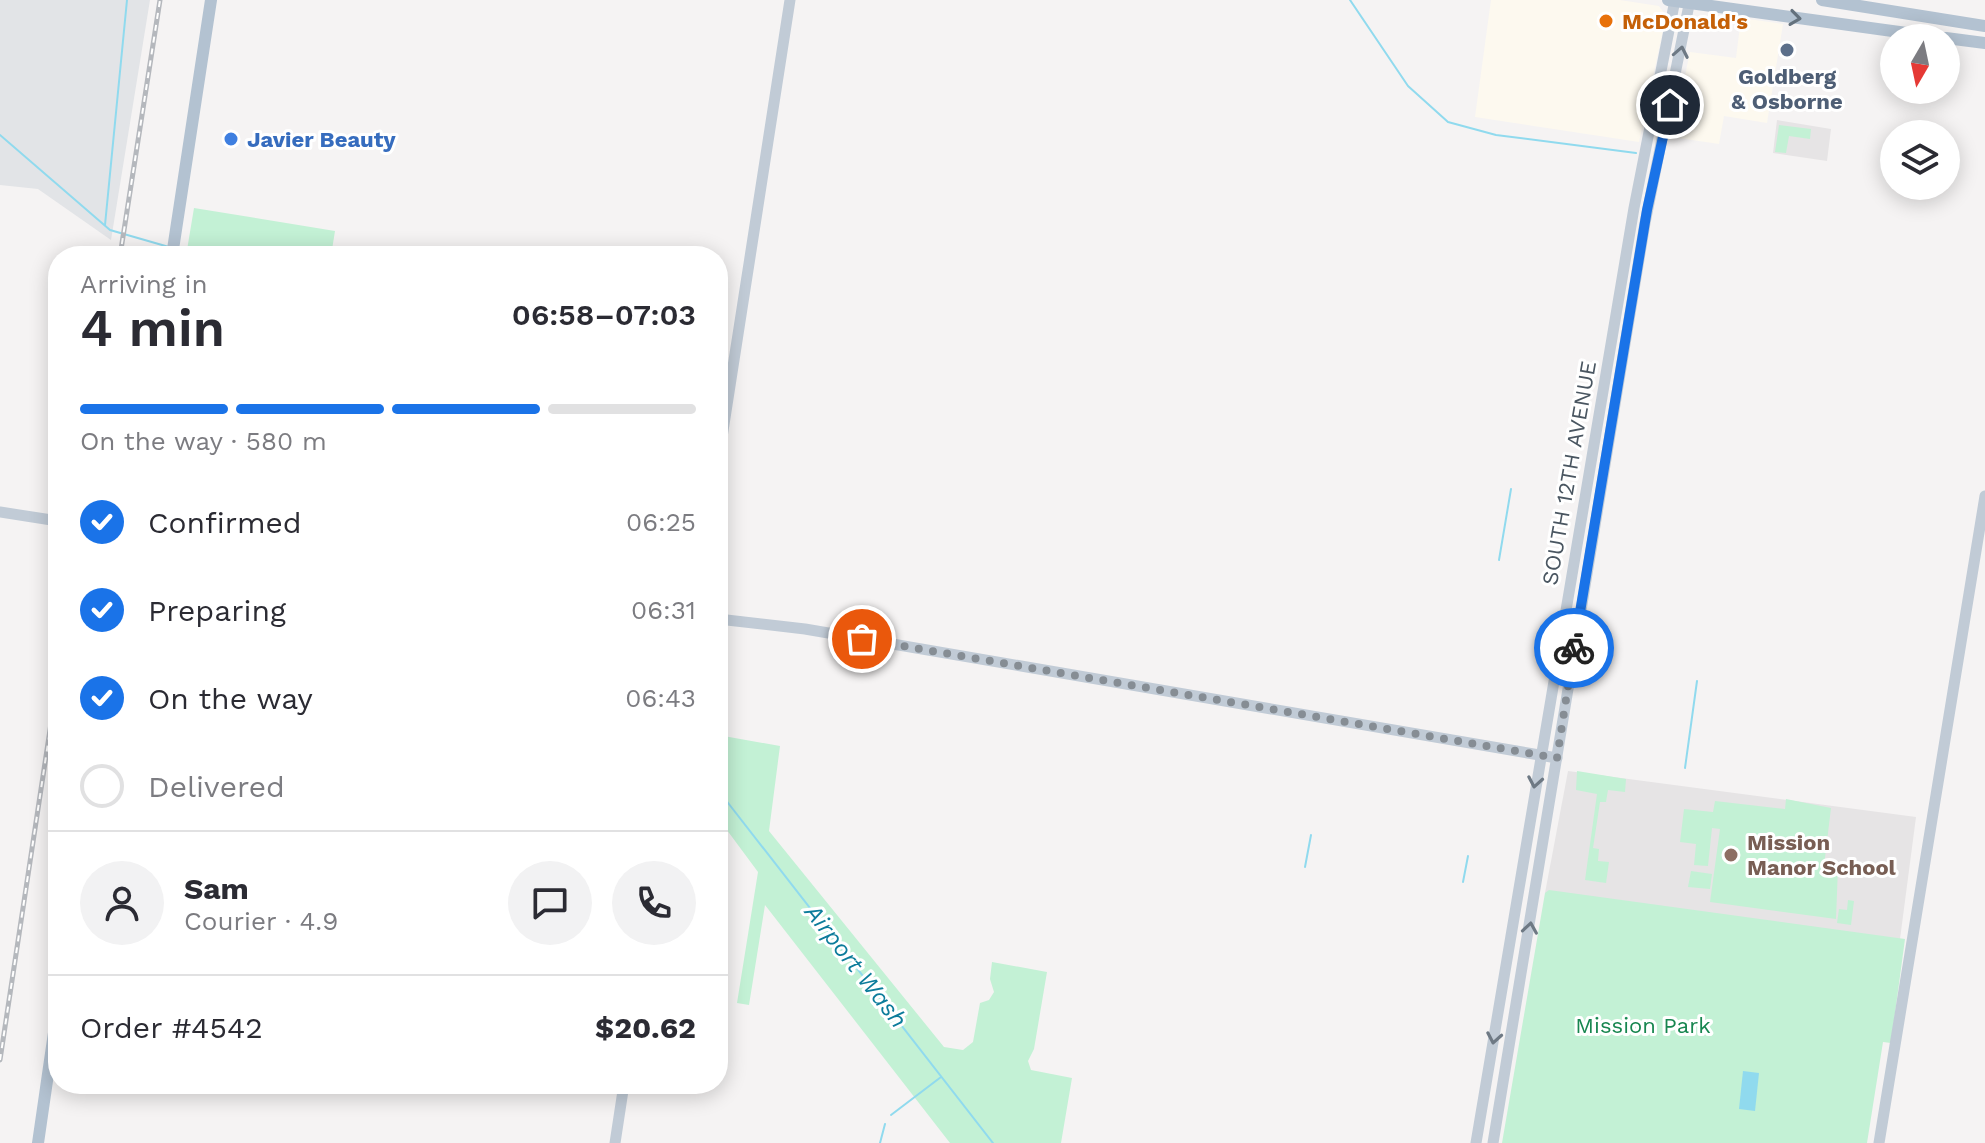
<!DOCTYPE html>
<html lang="en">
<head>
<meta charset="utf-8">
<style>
  :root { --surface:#fff; --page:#f2f2f3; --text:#2b2b33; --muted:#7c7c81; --line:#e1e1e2; --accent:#1a73e8 }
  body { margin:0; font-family:"Work Sans",sans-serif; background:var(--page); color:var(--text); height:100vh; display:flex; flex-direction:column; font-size:30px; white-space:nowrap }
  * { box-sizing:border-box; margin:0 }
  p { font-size:26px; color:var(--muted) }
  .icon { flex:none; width:44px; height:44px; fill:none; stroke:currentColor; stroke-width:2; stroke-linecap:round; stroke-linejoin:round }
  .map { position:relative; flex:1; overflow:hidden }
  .side { position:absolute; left:48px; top:246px; width:680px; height:848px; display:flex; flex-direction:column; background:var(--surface); border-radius:32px; box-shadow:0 4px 20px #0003 }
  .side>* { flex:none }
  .needle { width:52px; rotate:189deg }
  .tools { position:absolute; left:1880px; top:24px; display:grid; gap:16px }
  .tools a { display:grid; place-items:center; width:80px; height:80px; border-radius:50%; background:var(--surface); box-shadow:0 4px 20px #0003; font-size:40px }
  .pin { position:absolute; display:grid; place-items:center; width:68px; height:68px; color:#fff; margin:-34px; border:4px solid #fff; border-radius:50%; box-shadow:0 2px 8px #0007 }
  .courier { position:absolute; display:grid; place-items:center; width:80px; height:80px; margin:-40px; border:6px solid #1a73e8; border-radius:50%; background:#fff; color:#222; box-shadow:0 2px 10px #0007 }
  .headline em { font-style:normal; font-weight:600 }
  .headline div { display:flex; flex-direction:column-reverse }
  .headline { display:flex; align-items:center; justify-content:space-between; height:136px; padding:0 32px }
  h1 { font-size:52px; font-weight:600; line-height:60px }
  .bar { display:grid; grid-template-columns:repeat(4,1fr); gap:12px 8px; align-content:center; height:96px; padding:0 32px }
  .bar i { height:10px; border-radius:6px; background:var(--line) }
  .bar .current { background:var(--accent) }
  .bar p { grid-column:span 4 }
  .line { display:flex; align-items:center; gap:20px; padding:0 32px; border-top:2px solid var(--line) }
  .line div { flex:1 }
  .round { display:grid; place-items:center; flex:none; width:84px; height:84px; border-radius:42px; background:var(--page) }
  ol { padding:0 32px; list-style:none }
  li { display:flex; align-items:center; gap:24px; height:88px }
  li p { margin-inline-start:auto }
  li .icon { padding:8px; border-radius:50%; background:var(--accent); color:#fff; stroke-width:4 }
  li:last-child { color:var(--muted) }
  li i { width:44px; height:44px; border:4px solid var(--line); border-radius:50% }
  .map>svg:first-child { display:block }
</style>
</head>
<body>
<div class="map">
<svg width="1985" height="1143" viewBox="0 0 1985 1143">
  <rect width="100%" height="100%" fill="#f5f3f3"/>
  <g fill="#fdf9ef">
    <polygon points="1491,0 1620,0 1659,6 1666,16 1639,142 1475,117"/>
    <polygon points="1741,18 1783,24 1767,123 1724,116 1719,144 1672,137 1690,52 1736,58"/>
  </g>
  <g fill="#e6e4e5">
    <polygon points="1777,120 1831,129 1827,161 1773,153"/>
    <polygon points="1568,771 1916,817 1900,939 1545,893"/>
  </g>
  <polygon fill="#e2e4e7" points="0,0 150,0 111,240 38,189 0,185"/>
  <g fill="#c3f1d5">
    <polygon points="1779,125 1811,129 1810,139 1789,136 1786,153 1775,152"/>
    <polygon points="194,208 335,231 331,256 186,256"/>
    <polygon points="718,735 780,746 769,831 944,1047 963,1050 973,1042 980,1003 989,1000 994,992 990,979 992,962 1047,972 1034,1049 1028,1061 1031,1070 1072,1078 1061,1143 950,1143 765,905 749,1005 737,1003 758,872 718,818"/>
    <polygon points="1577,771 1626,779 1625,792 1608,790 1606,802 1600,802 1593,848 1599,849 1598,861 1609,862 1606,883 1585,880 1597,794 1576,790"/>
    <polygon points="1786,799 1831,808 1824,866 1838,867 1836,919 1710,902 1720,829 1712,828 1708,866 1694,865 1696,844 1680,842 1684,809 1713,812 1715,801 1785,809"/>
    <polygon points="1691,871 1712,874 1710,889 1688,887"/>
    <polygon points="1549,890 1905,939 1891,1043 1883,1042 1867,1143 1502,1143 1545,893"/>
    <polygon points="1848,900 1854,901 1851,925 1837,923 1839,909 1847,910"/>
  </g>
  <polygon fill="#90daee" points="1743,1071 1759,1073 1755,1111 1739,1109"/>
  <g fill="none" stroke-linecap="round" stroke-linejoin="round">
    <g stroke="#90daee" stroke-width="2">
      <polyline points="1350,0 1408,86 1448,122 1496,135 1636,153"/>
      <polyline points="0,135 110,230 169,247"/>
      <polyline points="105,225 127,0"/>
      <polyline points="179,250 200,256"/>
      <polyline points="1499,560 1511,489"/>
      <polyline points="1685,768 1697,681"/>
      <polyline points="718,790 993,1143"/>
      <polyline points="1305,867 1311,835"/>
      <polyline points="1463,882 1468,856"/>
      <polyline points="891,1115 941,1077"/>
      <polyline points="880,1143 885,1124"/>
    </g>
    <g stroke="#c1cbd6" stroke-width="11">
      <polyline points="718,463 790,0"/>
      <polyline points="0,512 58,521"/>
      <polyline points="718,619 805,629 1557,758"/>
      <polyline points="615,1143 624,1084"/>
      <polyline points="1476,1143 1634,208 1675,0"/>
      <polyline points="1493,1143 1645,223 1690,0"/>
      <polyline points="1879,1143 1985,496"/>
    </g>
    <g stroke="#b3c2d1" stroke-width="12">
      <polyline points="1668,0 1943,38"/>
      <polyline points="1822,0 1985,26"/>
      <polyline points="1946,38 1985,43"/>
      <polyline points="172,256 211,0"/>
      <polyline points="38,1143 58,1005"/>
    </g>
    <g stroke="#b5b8bd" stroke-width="5">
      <g id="rail">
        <polyline points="120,256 160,0"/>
        <polyline points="0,1060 58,677"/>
      </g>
    </g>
    <use href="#rail" stroke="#fff" stroke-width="2" stroke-dasharray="6" stroke-linecap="butt"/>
  </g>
  <defs><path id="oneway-chevron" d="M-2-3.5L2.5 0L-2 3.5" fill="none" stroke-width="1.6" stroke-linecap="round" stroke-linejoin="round" transform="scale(2)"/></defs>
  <use stroke="#64717d" href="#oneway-chevron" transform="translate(1795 18) rotate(8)"/>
  <g stroke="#6e7984">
    <use href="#oneway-chevron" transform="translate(1681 52) rotate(-79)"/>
    <use href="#oneway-chevron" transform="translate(1535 782) rotate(100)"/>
    <use href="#oneway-chevron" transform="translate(1530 928) rotate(-81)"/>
    <use href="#oneway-chevron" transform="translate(1494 1038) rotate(100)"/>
  </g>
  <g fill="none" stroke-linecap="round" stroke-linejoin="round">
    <polyline stroke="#868d94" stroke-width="8" stroke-dasharray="0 14.4" points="862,639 1557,758 1574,648"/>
    <polyline stroke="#1a73e8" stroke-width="10" points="1574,648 1647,210 1670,105"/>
  </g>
  <circle fill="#e8710a" stroke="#fff" stroke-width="3" cx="1606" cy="21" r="8"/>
  <circle fill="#5c6f8a" stroke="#fff" stroke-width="3" cx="1787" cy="50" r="8"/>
  <circle fill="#3f7fe0" stroke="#fff" stroke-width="3" cx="231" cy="139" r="8"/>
  <circle fill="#8d6e63" stroke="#fff" stroke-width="3" cx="1731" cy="855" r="8"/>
  <g text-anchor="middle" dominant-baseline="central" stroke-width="6" stroke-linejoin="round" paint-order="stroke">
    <g font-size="22" font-weight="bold" fill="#c56008" stroke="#fff" text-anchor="start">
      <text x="1622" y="21">McDonald's</text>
    </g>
    <g font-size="22" font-weight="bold" fill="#4e5e75" stroke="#fff">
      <text x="1787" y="76">Goldberg<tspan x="1787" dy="25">&amp; Osborne</tspan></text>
    </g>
    <g font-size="22" font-weight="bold" fill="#366cbe" stroke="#fff" text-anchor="start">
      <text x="247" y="139">Javier Beauty</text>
    </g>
    <g font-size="22" fill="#4a5661" stroke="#fff">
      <text transform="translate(1569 473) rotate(-80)">SOUTH 12TH AVENUE</text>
    </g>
    <g font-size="22" font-weight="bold" fill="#785e54" stroke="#fff" text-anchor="start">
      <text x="1747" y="842">Mission<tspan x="1747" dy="25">Manor School</tspan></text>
    </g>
    <g font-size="22" fill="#17864f" stroke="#fff">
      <text x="1643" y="1025">Mission Park</text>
    </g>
    <g font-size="24" font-style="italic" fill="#0c7c9b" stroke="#fff">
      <text transform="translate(856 966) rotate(52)">Airport Wash</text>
    </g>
  </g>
</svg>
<div class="tools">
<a><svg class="needle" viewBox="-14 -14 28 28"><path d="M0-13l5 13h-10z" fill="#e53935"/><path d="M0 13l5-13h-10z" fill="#7c7c81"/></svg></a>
<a><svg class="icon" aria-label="layers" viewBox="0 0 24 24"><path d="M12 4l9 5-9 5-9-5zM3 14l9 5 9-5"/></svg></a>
</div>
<div class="pin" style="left:862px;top:639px;background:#ea580c"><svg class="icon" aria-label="bag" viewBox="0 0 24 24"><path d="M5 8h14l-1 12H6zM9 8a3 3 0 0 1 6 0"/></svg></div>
<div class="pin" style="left:1670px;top:105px;background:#1f2937"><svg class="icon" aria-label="home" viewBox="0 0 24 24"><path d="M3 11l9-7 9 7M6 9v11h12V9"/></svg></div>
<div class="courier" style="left:1574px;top:648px"><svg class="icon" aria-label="bike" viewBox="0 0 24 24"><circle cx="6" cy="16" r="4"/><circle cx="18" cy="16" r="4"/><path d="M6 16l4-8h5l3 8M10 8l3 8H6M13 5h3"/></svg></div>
<section class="side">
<div class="headline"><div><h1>4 min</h1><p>Arriving in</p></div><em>06:58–07:03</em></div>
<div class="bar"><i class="current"></i><i class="current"></i><i class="current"></i><i></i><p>On the way · 580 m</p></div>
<ol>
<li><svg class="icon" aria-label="check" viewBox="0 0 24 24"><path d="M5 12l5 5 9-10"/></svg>Confirmed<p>06:25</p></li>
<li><svg class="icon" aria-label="check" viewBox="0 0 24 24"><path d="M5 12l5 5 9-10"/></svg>Preparing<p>06:31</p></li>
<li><svg class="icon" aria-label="check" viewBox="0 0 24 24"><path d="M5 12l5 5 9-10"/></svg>On the way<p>06:43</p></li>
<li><i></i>Delivered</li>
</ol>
<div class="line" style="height:144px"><a class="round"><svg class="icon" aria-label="person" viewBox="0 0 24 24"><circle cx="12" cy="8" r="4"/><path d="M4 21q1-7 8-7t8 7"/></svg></a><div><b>Sam</b><p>Courier · 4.9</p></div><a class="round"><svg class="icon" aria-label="chat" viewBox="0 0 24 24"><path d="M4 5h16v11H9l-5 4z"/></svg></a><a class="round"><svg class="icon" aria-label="phone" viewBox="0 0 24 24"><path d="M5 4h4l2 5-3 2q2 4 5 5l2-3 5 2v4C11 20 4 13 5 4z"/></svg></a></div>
<div class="line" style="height:104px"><div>Order #4542</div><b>$20.62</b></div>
</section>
</div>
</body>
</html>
